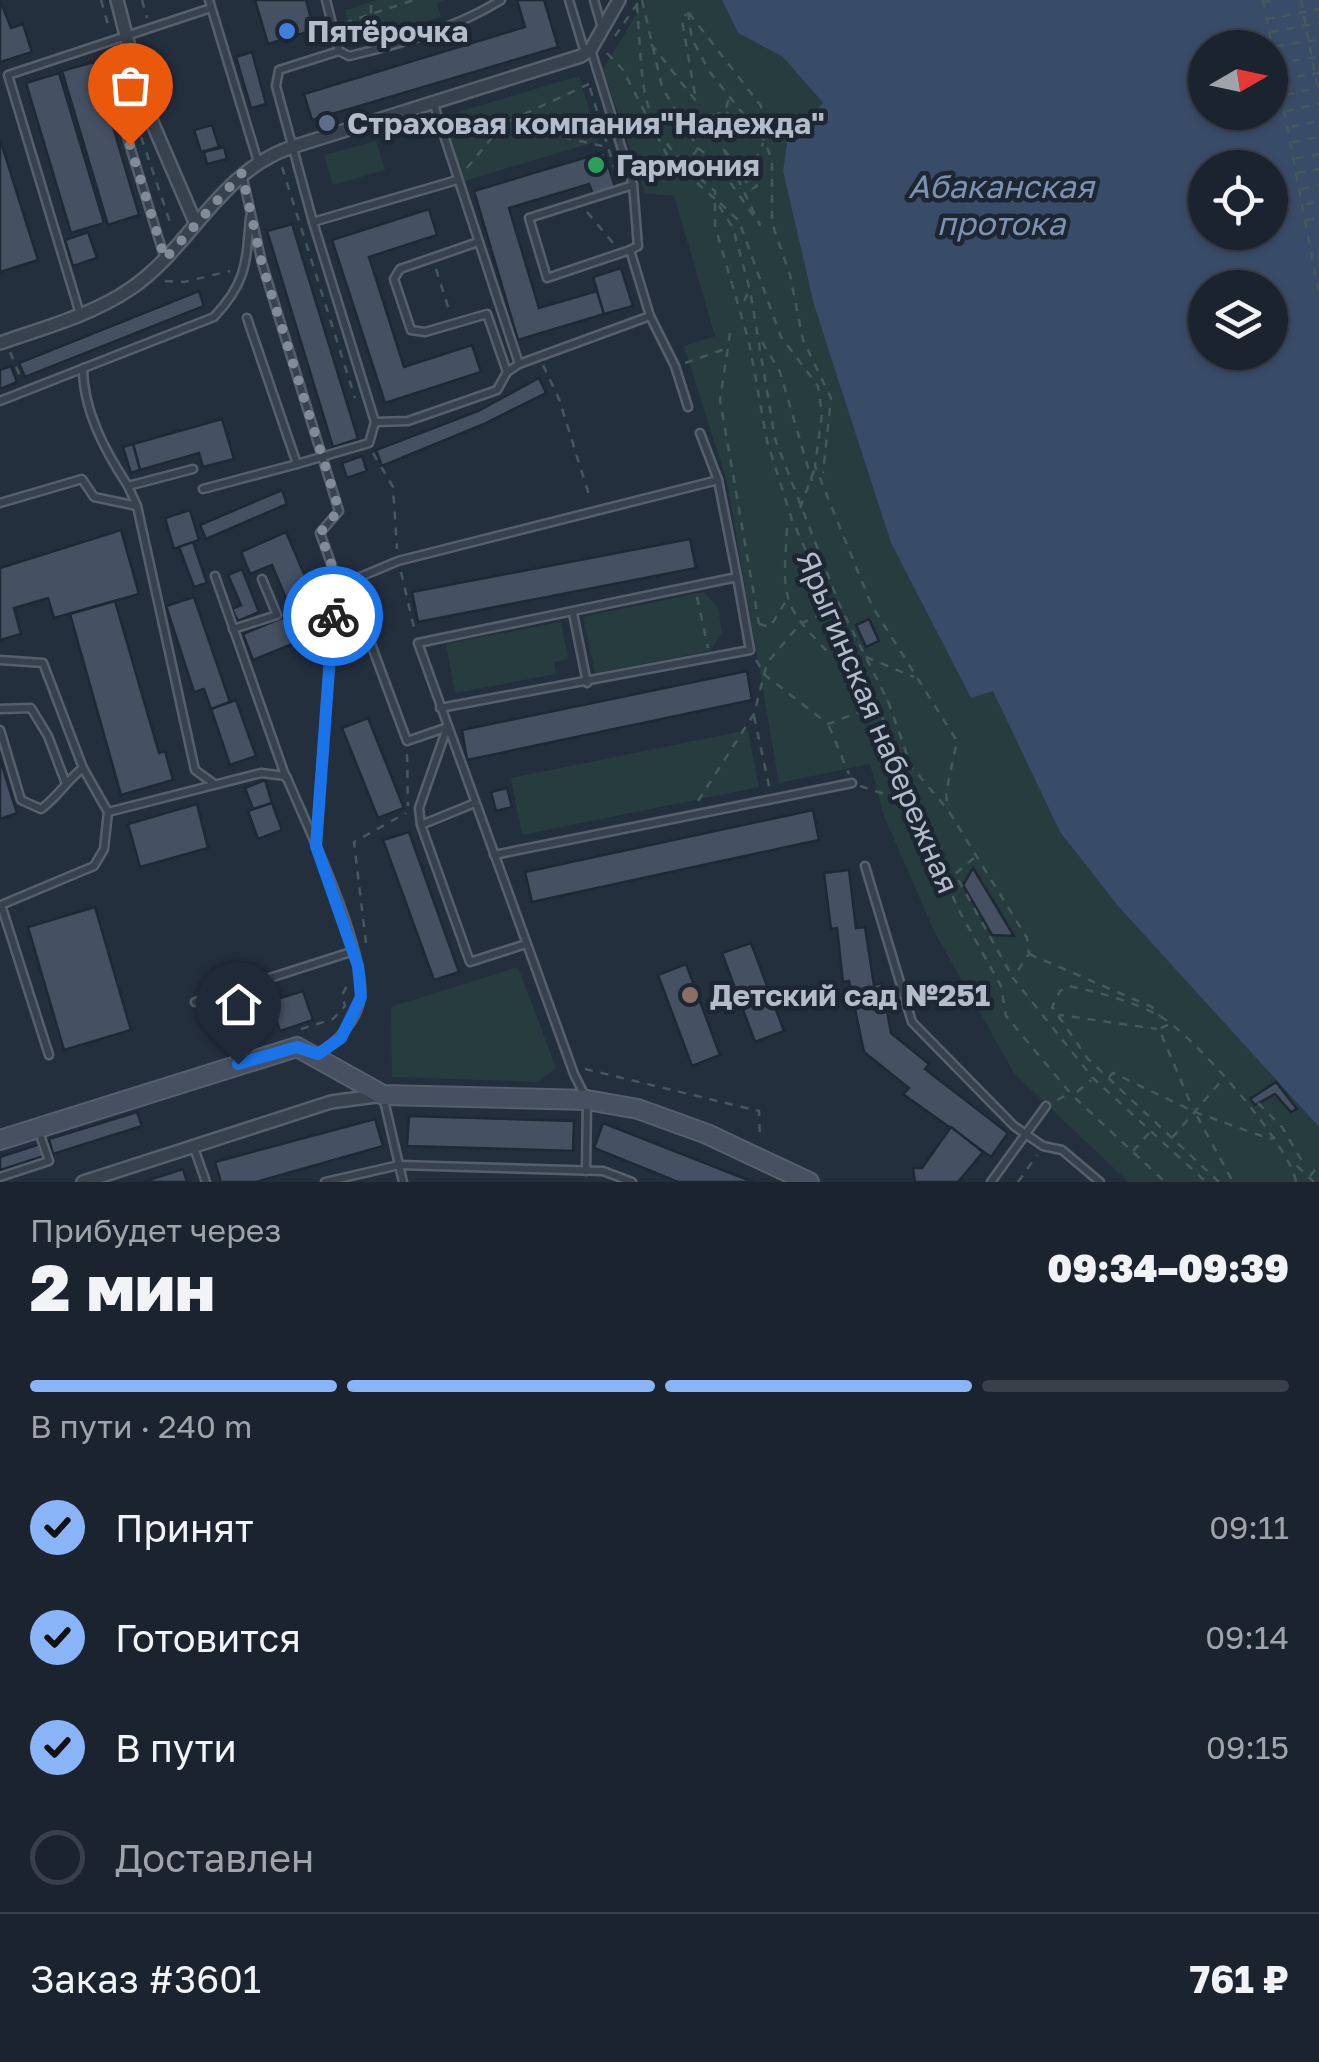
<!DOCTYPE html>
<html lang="ru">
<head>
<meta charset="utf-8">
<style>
  :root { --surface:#1b232e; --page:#282f3a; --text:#f1f3f6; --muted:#a0a4aa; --line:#39404a; --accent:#8ab4f8 }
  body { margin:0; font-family:"Golos Text",sans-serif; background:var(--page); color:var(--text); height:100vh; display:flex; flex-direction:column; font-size:38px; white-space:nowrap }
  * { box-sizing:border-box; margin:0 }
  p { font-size:32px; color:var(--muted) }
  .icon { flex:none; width:55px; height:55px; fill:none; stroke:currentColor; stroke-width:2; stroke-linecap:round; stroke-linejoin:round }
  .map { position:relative; height:1182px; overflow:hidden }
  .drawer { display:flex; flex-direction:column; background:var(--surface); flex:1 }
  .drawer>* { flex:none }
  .needle { width:65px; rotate:81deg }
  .tools { position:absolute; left:1188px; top:30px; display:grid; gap:20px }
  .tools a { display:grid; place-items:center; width:100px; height:100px; border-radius:50%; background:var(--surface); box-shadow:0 2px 8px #0004,0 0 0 2px var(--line); font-size:50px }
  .pin { position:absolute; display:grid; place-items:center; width:85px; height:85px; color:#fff; margin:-102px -42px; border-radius:50% 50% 50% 0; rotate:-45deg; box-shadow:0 0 10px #0007 }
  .pin .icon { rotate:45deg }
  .courier { position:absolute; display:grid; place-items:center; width:100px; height:100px; margin:-50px; border:8px solid #1a73e8; border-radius:50%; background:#fff; color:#222; box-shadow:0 2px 12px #0007 }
  .headline em { font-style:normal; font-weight:800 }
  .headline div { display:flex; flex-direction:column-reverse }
  .headline { display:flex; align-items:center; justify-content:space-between; height:170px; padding:0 30px }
  h1 { font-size:65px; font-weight:800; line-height:75px }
  .bar { display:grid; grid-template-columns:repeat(4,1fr); gap:15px 10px; align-content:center; height:120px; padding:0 30px }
  .bar i { height:12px; border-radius:8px; background:var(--line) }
  .bar .current { background:var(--accent) }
  .bar p { grid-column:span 4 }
  .line { display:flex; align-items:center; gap:25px; padding:0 30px; border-top:2px solid var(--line) }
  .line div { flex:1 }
  ol { padding:0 30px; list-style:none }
  li { display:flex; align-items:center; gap:30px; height:110px }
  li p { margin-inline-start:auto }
  li .icon { padding:10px; border-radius:50%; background:var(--accent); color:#111; stroke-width:4 }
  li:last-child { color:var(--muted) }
  li i { width:55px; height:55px; border:5px solid var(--line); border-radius:50% }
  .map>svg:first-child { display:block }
</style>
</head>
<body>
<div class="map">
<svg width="1319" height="1182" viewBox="0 0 1319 1182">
  <rect width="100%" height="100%" fill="#242f3e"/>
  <g fill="#263c3f">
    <polygon points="377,0 446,0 437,3 441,17 355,43 345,10"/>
    <polygon points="645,0 722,0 738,33 783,57 823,103 787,142 783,171 814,305 891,543 971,698 993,690 1060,832 1118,906 1319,1127 1319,1182 1128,1182 1014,1073 934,931 884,816 870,764 779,783 727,482 684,346 715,336 674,196 645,193 603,69"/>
    <polygon points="579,76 598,141 461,182 442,117"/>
    <polygon points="376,141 385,170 333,185 324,155"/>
    <polygon points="704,592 718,608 722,632 710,651 595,673 583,617"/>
    <polygon points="561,622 568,659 554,662 556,674 455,693 446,644"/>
    <polygon points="748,730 759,787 522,835 511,778"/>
    <polygon points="518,967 556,1068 538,1082 392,1077 391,1007"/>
  </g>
  <path fill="#394c67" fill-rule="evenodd" d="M722 0H1319V1127L1118 906 1060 832 993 691 971 698 891 543 814 305 783 171 787 142 823 103 783 57 738 33ZM1205 48H1270V112H1205ZM1205 168H1270V232H1205ZM1205 288H1270V352H1205Z"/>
  <g fill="#455162" stroke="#1f2835" stroke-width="2.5">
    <polygon points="0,0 11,28 23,24 32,52 0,62"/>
    <polygon points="255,0 306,0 314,30 268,44"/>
    <polygon points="517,0 544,0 558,47 312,120 304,94 525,27"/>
    <polygon points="252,52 266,104 251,108 236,57"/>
    <polygon points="94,62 139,215 108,225 62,71"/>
    <polygon points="169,70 173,87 155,90 152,73"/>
    <polygon points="59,73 104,223 71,233 26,83"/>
    <polygon points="212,125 219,147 201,152 194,130"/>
    <polygon points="0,139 38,260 0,272"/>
    <polygon points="224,147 227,159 207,164 204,152"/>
    <polygon points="604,152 615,187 593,194 589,184 509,208 539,308 597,291 604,314 518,340 474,191"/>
    <polygon points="429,209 437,235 369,257 404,367 472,345 481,372 385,403 332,240"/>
    <polygon points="292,224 358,439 333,447 267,231"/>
    <polygon points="88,232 97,258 73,266 65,240"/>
    <polygon points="621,268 633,306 604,314 593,277"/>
    <polygon points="199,291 204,306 25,377 19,363"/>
    <polygon points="11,366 17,382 0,389 0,370"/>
    <polygon points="539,378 546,393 484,424 382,466 376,450 478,411"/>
    <polygon points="222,419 234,459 203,467 199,453 140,470 133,444"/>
    <polygon points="133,444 140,470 131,473 123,447"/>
    <polygon points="362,456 367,471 347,478 342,463"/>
    <polygon points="282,490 287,504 206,539 200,525"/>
    <polygon points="190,510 199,540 174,549 165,518"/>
    <polygon points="121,530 139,594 54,618 48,598 14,608 21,634 0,640 0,568"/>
    <polygon points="286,532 311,590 287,601 272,565 250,574 241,552"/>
    <polygon points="690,539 696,568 418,622 412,592"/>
    <polygon points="193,542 207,583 194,587 179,547"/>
    <polygon points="242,569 259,612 238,621 232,609 241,605 228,575"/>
    <polygon points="194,597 230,702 211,709 204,689 194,692 166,606"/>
    <polygon points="115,601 159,753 165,751 173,780 121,795 70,614"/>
    <polygon points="292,614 302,640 253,660 243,634"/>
    <polygon points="869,619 879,641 866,647 856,625"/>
    <polygon points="747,671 752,700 467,760 462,730"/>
    <polygon points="236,700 256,756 230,765 211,709"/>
    <polygon points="368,718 404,808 378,818 342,728"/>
    <polygon points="0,759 17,813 0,819"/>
    <polygon points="265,780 272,803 253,809 245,788"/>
    <polygon points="507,788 512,807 496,811 491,792"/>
    <polygon points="272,803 282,830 258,839 248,811"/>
    <polygon points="197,804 208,848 140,867 128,824"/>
    <polygon points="813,810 819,840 532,902 525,872"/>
    <polygon points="409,832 459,972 434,980 383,840"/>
    <polygon points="973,868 1014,936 992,935 963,885"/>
    <polygon points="849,870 856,928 865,927 874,985 882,983 891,1033 929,1064 925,1069 1008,1133 991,1157 903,1094 909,1088 864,1052 849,981 843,982 837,928 831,929 824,873"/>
    <polygon points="95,907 131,1030 64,1050 28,927"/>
    <polygon points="751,943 784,1031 755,1042 722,953"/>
    <polygon points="686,964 720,1055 692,1066 658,975"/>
    <polygon points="303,991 313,1020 280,1031 270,1001"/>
    <polygon points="1276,1082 1297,1109 1291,1112 1275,1094 1255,1105 1250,1099"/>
    <polygon points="137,1112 142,1126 53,1154 49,1139"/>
    <polygon points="409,1116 574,1121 573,1151 407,1146"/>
    <polygon points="375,1119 383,1146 256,1182 221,1182 215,1162"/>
    <polygon points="603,1123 753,1182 678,1182 594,1148"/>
    <polygon points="951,1127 983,1152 958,1182 915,1182 913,1168 922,1168"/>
    <polygon points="40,1144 44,1156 0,1170 0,1157"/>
    <polygon points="183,1169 187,1182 143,1182"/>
  </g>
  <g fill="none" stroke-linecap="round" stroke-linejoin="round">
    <g stroke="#565f6c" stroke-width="11">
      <g id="service">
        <polyline points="209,0 258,162"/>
        <polyline points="326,0 339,51"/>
        <polyline points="569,0 585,53"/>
        <polyline points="594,0 602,28"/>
        <polyline points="105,66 165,259"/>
        <polyline points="434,105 519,364 650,316 630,250 547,278 529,218 633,185 591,50"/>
        <polyline points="242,174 262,263 339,511 320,533 336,577 316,843"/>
        <polyline points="457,180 313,222 375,422 408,421 497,390 507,372 519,364"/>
        <path d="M313 222 276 86 279 70 339 51 349 56C401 44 456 28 501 0"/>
        <polyline points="478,242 400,269 394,279 411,330 425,332 487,314 507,372"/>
        <polyline points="630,250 638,246 633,185"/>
        <polyline points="80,314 8,75 211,8"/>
        <polyline points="650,316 675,366 688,407"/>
        <polyline points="247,318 297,464 369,443 375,422"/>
        <path d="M83 368C83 410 105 451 128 486L193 469"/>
        <path d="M0 401 214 317C247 282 246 263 250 217"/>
        <polyline points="700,433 718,480 737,577"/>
        <polyline points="128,486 137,506 195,770 213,783"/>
        <polyline points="203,489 297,464"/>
        <polyline points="0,503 82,479 94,497 137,506"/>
        <polyline points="215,576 286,778"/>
        <polyline points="573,613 587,683"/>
        <polyline points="233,629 277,615 262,579"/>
        <path d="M0 660 43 663 83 768 108 812 261 773 286 776C307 825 363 943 361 993 360 1019 338 1041 318 1054"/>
        <polyline points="440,708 750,650 737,577 418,643 574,1074 587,1100 586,1171"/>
        <polyline points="0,709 31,708 48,736 65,781"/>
        <polyline points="448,727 407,741 348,582 398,561 718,480"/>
        <path d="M0 730 21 800 41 809C58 797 67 780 83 768"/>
        <polyline points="475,803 421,825 470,962 526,944"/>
        <polyline points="421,825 419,808 447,728"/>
        <polyline points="494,855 852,783"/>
        <polyline points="865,866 912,1022 1014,1126 1043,1146 1062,1150 1100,1182"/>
        <polyline points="195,1002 354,951"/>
        <polyline points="49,1055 1,905 94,866 104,849 108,812"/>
        <polyline points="383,1096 403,1182"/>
        <polyline points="193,1145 206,1182"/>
        <polyline points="0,1177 49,1161 38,1129"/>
        <polyline points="325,1182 399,1165 603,1171 632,1182"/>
        <polyline points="991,1182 1046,1106"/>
      </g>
    </g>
    <g stroke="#565f6c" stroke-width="16">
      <g id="minor">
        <polyline points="117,0 143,101 195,222"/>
        <path d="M0 343C43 328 92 315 130 289 191 248 218 172 292 147L581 56 591 49 619 0"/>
        <polyline points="83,1182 331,1102 383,1095"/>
      </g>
    </g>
    <g stroke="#565f6c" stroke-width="22">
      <polyline id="secondary" points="0,1140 297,1047 383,1095 587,1100 638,1109 707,1134 809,1182"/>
    </g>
    <g stroke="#44595c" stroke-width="2.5" stroke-dasharray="8 8" stroke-linecap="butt">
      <polyline points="101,0 109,28"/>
      <polyline points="142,0 147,18"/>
      <polyline points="642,0 662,87 698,148 686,166"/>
      <polyline points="1263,0 1319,294"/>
      <polyline points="1301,0 1319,95"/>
      <polyline points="1263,2 1275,0"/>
      <path d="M637 5C644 97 636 128 715 191V226L749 342 767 441 792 520 902 761 957 907 1001 986 1006 1016 1072 1095 1165 1182"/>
      <polyline points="688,12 692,39 709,71 764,140 772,160 772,223 790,275 803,340 831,398 823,473"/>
      <polyline points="371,13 371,0"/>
      <polyline points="689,13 761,106 763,135"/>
      <polyline points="363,18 368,39"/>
      <polyline points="1267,19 1319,9"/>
      <polyline points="344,23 414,0"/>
      <polyline points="1271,32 1319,23"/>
      <polyline points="615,36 640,0"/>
      <polyline points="651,44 696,101 682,20 686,14"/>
      <polyline points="1276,46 1319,40"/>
      <polyline points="607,53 623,70 668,157 714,198 733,228 750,290 775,439 840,606 888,701 911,766 948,810 1027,938 1029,954 1013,978 1093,1078 1206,1182"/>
      <polyline points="1276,63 1319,57"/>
      <polyline points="1281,79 1319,73"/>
      <polyline points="590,88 618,180"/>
      <polyline points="1286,95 1318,88"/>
      <polyline points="1286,111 1319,104"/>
      <polyline points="726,112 760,137"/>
      <polyline points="136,122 172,228"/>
      <polyline points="453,127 503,124 607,147"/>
      <polyline points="1291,127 1319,121"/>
      <polyline points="684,128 725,111 730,96"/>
      <polyline points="1292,142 1319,137"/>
      <polyline points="698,148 716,162 760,225 722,146 752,190"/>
      <polyline points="1296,158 1319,154"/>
      <polyline points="282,167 355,398"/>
      <polyline points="467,168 503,124 589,84"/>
      <polyline points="1297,173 1319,169"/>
      <polyline points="752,189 757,186 752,168 763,143"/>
      <polyline points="1301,189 1319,185"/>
      <polyline points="720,203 739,221 781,337 818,386 822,414 815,466 872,606 957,741 946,793 948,809"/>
      <polyline points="1306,204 1319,201"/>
      <polyline points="587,212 614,244"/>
      <polyline points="1306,220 1319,218"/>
      <polyline points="436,269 450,313"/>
      <polyline points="165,281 184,282 230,271"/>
      <polyline points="744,301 749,291"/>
      <polyline points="730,333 720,400 759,624"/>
      <polyline points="762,342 780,372 812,481"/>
      <polyline points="10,352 22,381"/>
      <polyline points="685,363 725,349"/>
      <polyline points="543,365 559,399 590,498"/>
      <polyline points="373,453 393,487 397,549"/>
      <polyline points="800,508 815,468"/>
      <path d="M787 528C783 598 780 604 831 655"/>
      <polyline points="401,572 415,632"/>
      <polyline points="697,597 708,648"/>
      <polyline points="759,624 770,627 786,601"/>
      <polyline points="866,657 914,677"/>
      <polyline points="756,660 765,675 828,724 888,701"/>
      <polyline points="754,716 769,786"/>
      <polyline points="829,726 849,774"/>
      <polyline points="407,754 408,806"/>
      <polyline points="860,786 906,801"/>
      <polyline points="698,801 754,714 767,663 800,624 824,613"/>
      <polyline points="974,858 955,874 1012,976"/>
      <polyline points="366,943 354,842 406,813"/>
      <polyline points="1029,954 1152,1007 1160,1016"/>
      <polyline points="1059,1019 1060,1015 1157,1029"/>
      <polyline points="1168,1025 1159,1029 1193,1109"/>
      <polyline points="301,1029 333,1019 345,1006 342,995 349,982"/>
      <polyline points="585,1069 759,1111 760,1140"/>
      <polyline points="1109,1077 1113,1073 1195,1112 1270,1139 1275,1137"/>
      <polyline points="1077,1092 1091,1080"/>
      <polyline points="1057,1100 1065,1096"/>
      <polyline points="1258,1103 1282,1127 1302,1161 1297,1167"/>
      <polyline points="1197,1116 1233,1182"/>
      <polyline points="1172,1138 1222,1080"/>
      <polyline points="1133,1151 1151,1131"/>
      <polyline points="1297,1166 1314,1182"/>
      <polyline points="1310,1176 1319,1165"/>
      <polyline points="1018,1182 1037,1155"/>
      <path d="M1219 1182 1088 1059 1052 1007 1060 991 1069 986C1098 992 1131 1001 1158 1015 1191 1032 1291 1146 1296 1182"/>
    </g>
    <use href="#service" stroke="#38414e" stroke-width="6"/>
    <use href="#minor" stroke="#38414e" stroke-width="11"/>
    <use href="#secondary" stroke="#465061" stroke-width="18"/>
  </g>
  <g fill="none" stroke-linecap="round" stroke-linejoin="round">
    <polyline stroke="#828b98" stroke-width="10" stroke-dasharray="0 18" points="130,145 165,259 242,173 262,264 339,510 320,533 336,577 333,616"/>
    <polyline stroke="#1a73e8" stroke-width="12" points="238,1064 297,1047 318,1054 341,1038 361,997 358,966 316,846 333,616"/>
  </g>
  <circle fill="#3f7fe0" stroke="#1d2633" stroke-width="4" cx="287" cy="31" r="10"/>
  <circle fill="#5c6f8a" stroke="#1d2633" stroke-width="4" cx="327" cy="123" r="10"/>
  <circle fill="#2e9e5b" stroke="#1d2633" stroke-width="4" cx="596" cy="165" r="10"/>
  <circle fill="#8d6e63" stroke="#1d2633" stroke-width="4" cx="690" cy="995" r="10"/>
  <g text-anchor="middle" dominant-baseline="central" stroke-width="9" stroke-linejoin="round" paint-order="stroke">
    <g font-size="30" font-weight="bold" fill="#b4bcc9" stroke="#1d2633" text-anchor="start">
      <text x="307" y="31">Пятёрочка</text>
      <text x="347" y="123">Страховая компания"Надежда"</text>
      <text x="616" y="165">Гармония</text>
      <text x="710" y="995">Детский сад №251</text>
    </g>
    <g font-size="30" fill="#b4bcc9" stroke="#1d2633">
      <text transform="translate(878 722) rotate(67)">Ярыгинская набережная</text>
    </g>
    <g font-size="32" font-style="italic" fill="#7c92b1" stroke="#1d2633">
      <text x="1001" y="186">Абаканская<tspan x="1001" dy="37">протока</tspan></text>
    </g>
  </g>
</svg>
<div class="tools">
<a><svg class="needle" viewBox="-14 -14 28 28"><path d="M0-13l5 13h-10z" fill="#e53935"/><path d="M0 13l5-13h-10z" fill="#a0a4aa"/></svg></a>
<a><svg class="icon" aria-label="locate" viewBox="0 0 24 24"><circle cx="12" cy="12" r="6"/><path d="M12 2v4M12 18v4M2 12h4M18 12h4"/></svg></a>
<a><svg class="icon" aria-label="layers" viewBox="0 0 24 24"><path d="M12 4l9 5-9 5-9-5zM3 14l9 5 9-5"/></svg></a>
</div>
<div class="pin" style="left:130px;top:145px;background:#ea580c"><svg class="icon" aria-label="bag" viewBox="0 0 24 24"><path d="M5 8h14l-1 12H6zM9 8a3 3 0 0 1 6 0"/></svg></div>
<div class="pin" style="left:238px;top:1064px;background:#1f2937"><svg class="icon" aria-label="home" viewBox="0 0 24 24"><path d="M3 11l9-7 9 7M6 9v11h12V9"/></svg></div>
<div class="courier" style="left:333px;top:616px"><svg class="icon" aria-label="bike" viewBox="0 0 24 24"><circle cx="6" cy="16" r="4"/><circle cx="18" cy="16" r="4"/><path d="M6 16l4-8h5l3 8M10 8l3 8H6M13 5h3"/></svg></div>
</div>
<section class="drawer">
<div class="headline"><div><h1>2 мин</h1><p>Прибудет через</p></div><em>09:34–09:39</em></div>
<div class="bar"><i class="current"></i><i class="current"></i><i class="current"></i><i></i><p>В пути · 240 m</p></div>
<ol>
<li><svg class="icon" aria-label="check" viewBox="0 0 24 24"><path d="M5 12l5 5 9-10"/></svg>Принят<p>09:11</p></li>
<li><svg class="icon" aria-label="check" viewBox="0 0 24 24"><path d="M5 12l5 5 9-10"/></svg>Готовится<p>09:14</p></li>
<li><svg class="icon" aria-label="check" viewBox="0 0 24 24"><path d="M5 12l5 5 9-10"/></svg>В пути<p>09:15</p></li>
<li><i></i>Доставлен</li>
</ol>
<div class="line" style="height:130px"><div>Заказ #3601</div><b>761 ₽</b></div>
</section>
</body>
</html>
